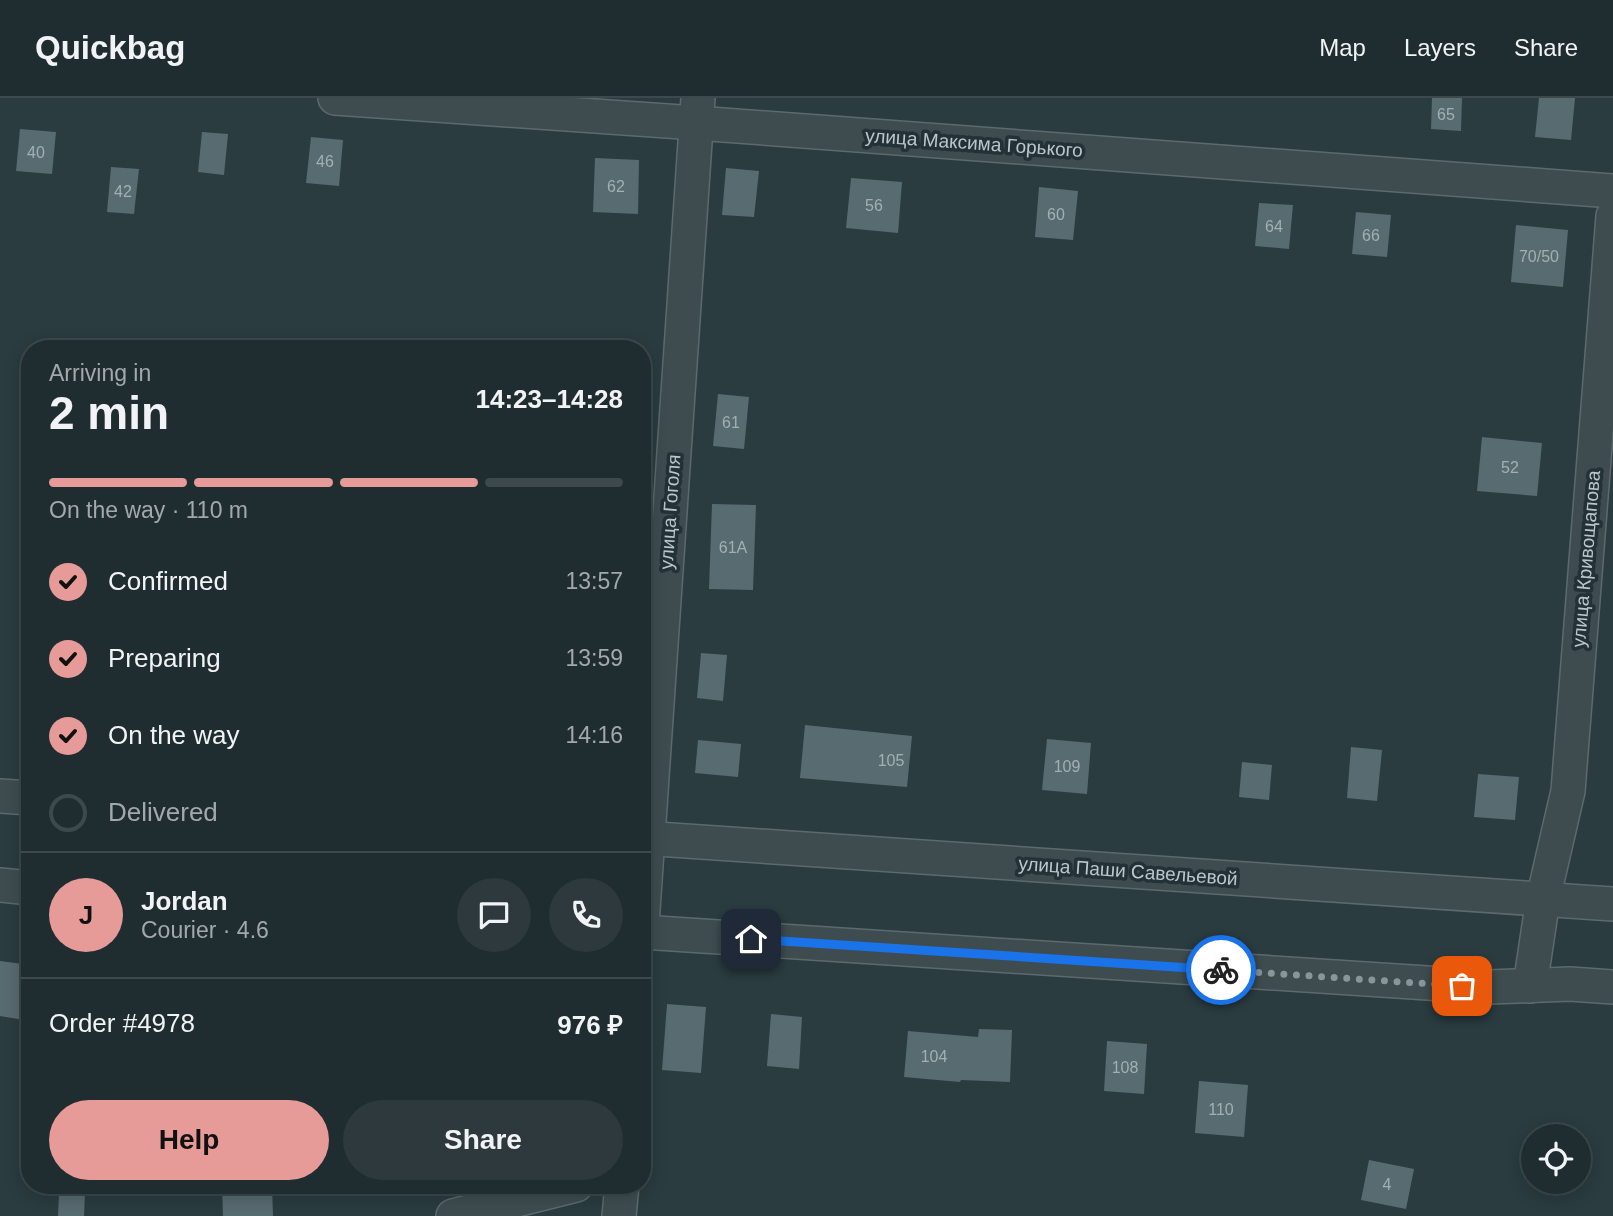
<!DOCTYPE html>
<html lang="en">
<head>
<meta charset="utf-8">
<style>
  :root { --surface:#202d30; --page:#2d393c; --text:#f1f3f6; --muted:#a2a8ab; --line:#3d494c; --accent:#e69b98 }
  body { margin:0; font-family:Helvetica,sans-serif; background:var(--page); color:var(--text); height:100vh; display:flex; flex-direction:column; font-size:26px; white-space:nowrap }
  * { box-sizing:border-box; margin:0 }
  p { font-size:23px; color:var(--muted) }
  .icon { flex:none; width:38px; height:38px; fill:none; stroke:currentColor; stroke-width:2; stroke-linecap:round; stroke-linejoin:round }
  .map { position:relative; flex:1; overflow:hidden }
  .side { position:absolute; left:21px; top:242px; width:630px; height:854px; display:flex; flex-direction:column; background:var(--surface); border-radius:28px; box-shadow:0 4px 18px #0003,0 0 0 2px var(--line) }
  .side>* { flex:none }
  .fabs { position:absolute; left:1521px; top:1026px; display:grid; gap:14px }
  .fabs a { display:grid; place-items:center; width:70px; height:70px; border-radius:50%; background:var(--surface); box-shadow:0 4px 18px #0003,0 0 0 2px var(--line); font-size:35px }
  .pin { position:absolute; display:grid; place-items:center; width:60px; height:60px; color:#fff; margin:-30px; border-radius:14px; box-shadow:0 4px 10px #0006 }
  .courier { position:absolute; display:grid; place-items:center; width:70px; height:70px; margin:-35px; border:5px solid #1a73e8; border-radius:50%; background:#fff; color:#222; box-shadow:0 2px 9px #0007 }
  .head em { font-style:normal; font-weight:700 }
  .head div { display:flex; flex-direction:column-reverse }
  .head { display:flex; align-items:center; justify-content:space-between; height:119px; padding:0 28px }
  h1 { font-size:46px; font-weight:700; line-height:52px }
  .bar { display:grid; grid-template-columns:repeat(4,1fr); gap:10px 7px; align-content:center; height:84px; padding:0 28px }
  .bar i { height:9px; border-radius:5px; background:var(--line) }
  .bar .current { background:var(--accent) }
  .bar p { grid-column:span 4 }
  .line { display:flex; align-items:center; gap:18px; padding:0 28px; border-top:2px solid var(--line) }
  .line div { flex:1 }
  .round { display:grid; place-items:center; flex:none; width:74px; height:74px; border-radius:37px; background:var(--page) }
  ol { padding:0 28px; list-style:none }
  li { display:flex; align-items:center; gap:21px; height:77px }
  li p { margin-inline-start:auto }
  li .icon { padding:7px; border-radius:50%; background:var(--accent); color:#111; stroke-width:4 }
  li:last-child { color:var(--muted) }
  li i { width:38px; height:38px; border:4px solid var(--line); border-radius:50% }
  .action { display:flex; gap:14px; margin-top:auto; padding:14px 28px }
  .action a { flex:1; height:80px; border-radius:42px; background:var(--accent); color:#111; font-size:28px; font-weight:700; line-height:80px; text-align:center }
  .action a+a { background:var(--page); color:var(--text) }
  header { display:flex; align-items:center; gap:42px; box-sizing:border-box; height:98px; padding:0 35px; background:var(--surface); border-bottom:2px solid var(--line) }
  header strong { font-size:33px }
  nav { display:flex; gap:38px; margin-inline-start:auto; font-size:24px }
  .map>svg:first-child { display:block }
</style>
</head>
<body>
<header>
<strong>Quickbag</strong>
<nav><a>Map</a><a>Layers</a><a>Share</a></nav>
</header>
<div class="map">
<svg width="1613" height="1118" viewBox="0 0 1613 1118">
  <rect width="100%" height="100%" fill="#2a3c40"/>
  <g fill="#586b70">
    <polygon points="1432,0 1462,0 1461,33 1431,31"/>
    <polygon points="1539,0 1575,0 1571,42 1535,39"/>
    <polygon points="20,31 56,34 52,76 16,73"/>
    <polygon points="202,34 228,36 224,77 198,74"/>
    <polygon points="311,39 343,42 339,88 306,85"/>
    <polygon points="595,60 639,62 638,116 593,114"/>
    <polygon points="111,69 139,71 134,116 107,114"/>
    <polygon points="726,70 759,73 754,119 722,117"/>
    <polygon points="851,80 902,84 898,135 846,130"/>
    <polygon points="1039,89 1078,93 1073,142 1035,139"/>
    <polygon points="1259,105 1293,107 1289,151 1255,148"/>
    <polygon points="1356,114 1391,117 1387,159 1352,156"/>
    <polygon points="1516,127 1568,132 1563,189 1511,184"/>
    <polygon points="718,296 749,299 744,351 713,348"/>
    <polygon points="1482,339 1542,345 1537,398 1477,393"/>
    <polygon points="712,406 756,407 753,492 709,491"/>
    <polygon points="701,555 727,557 723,603 697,600"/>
    <polygon points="805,627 912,638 907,689 800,680"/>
    <polygon points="1047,641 1091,645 1087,696 1042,692"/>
    <polygon points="698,642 741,646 738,679 695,675"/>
    <polygon points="1351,649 1382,652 1377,703 1347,700"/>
    <polygon points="1242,664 1272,667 1269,702 1239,699"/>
    <polygon points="1478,676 1519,679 1515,722 1474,719"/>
    <polygon points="0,863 30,867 30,923 0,918"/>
    <polygon points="667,906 706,909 701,975 662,972"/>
    <polygon points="771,916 802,919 799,971 767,968"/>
    <polygon points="979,931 1012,932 1010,984 961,982 960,984 904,979 908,933 978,939"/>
    <polygon points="1107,943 1147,946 1144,996 1104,993"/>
    <polygon points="1199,983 1248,987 1244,1039 1195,1035"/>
    <polygon points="1369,1062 1414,1071 1406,1111 1361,1102"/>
    <polygon points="222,1087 272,1087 273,1118 223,1118"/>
    <polygon points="59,1095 85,1096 84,1118 58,1118"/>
  </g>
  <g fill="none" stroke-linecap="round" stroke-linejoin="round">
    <g stroke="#5c6a6d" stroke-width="36">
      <g id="street">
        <polyline points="335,0 696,25 1613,93"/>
        <polyline points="0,698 30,700"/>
        <polyline points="642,740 1613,806"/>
        <polyline points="0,787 30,790"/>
        <polyline points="642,827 698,0"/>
        <polyline points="642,834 1489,889 1570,886 1613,889"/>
        <polyline points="1530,888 1543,801 1568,693 1613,118"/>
        <polyline points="453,1118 576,1087"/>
        <polyline points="619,1118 622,1087"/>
      </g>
    </g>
    <use href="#street" stroke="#3e4c50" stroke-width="33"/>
  </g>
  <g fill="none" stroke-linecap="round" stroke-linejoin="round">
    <polyline stroke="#88969a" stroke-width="7" stroke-dasharray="0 12.6" points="1221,872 1462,888"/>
    <polyline stroke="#1a73e8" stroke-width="9" points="751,841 1221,872"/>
  </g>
  <g text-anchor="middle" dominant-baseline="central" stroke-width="7" stroke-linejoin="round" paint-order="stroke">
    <g font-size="16" fill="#a2b0b4">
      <text x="1446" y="16">65</text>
      <text x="36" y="54">40</text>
      <text x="325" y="63">46</text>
      <text x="616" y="88">62</text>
      <text x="123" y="93">42</text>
      <text x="874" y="107">56</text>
      <text x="1056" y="116">60</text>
      <text x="1274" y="128">64</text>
      <text x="1371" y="137">66</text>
      <text x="1539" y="158">70/50</text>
      <text x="731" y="324">61</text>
      <text x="1510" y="369">52</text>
      <text x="733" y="449">61А</text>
      <text x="891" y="662">105</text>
      <text x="1067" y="668">109</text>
      <text x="934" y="958">104</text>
      <text x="1125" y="969">108</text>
      <text x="1221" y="1011">110</text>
      <text x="1387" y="1086">4</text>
    </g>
    <g font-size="19" fill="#bbc7ca" stroke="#223236">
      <text transform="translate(974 45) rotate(4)">улица Максима Горького</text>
      <text transform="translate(670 414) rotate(-86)">улица Гоголя</text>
      <text transform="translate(1586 461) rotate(-85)">улица Кривощапова</text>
      <text transform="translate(1128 773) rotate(4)">улица Паши Савельевой</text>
    </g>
  </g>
</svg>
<div class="fabs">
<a><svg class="icon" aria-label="locate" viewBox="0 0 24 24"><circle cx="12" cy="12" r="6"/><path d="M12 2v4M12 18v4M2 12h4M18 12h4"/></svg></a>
</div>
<div class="pin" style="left:1462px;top:888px;background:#ea580c"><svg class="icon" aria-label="bag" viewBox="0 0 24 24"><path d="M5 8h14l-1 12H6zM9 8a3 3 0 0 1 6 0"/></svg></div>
<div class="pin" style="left:751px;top:841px;background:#1f2937"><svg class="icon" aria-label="home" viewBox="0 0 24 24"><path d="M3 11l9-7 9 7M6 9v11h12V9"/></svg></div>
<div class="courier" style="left:1221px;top:872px"><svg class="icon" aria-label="bike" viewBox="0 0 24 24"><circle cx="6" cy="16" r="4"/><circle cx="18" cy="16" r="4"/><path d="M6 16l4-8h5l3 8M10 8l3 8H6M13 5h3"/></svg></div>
<section class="side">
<div class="head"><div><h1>2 min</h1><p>Arriving in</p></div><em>14:23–14:28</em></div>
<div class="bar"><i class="current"></i><i class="current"></i><i class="current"></i><i></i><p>On the way · 110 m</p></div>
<ol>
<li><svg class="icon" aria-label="check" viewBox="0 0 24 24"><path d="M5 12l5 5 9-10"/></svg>Confirmed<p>13:57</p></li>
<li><svg class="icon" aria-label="check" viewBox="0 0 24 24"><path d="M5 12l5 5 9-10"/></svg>Preparing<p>13:59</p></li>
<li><svg class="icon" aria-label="check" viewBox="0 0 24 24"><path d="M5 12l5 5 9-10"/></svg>On the way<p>14:16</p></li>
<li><i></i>Delivered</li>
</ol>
<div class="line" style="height:126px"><b class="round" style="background:var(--accent);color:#111">J</b><div><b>Jordan</b><p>Courier · 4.6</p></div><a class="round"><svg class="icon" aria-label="chat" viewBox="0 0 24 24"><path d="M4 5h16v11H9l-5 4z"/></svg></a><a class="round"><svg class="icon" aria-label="phone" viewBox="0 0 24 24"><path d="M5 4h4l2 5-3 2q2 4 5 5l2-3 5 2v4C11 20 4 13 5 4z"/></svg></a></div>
<div class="line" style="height:91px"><div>Order #4978</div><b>976 ₽</b></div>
<div class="action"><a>Help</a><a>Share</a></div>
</section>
</div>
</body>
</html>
